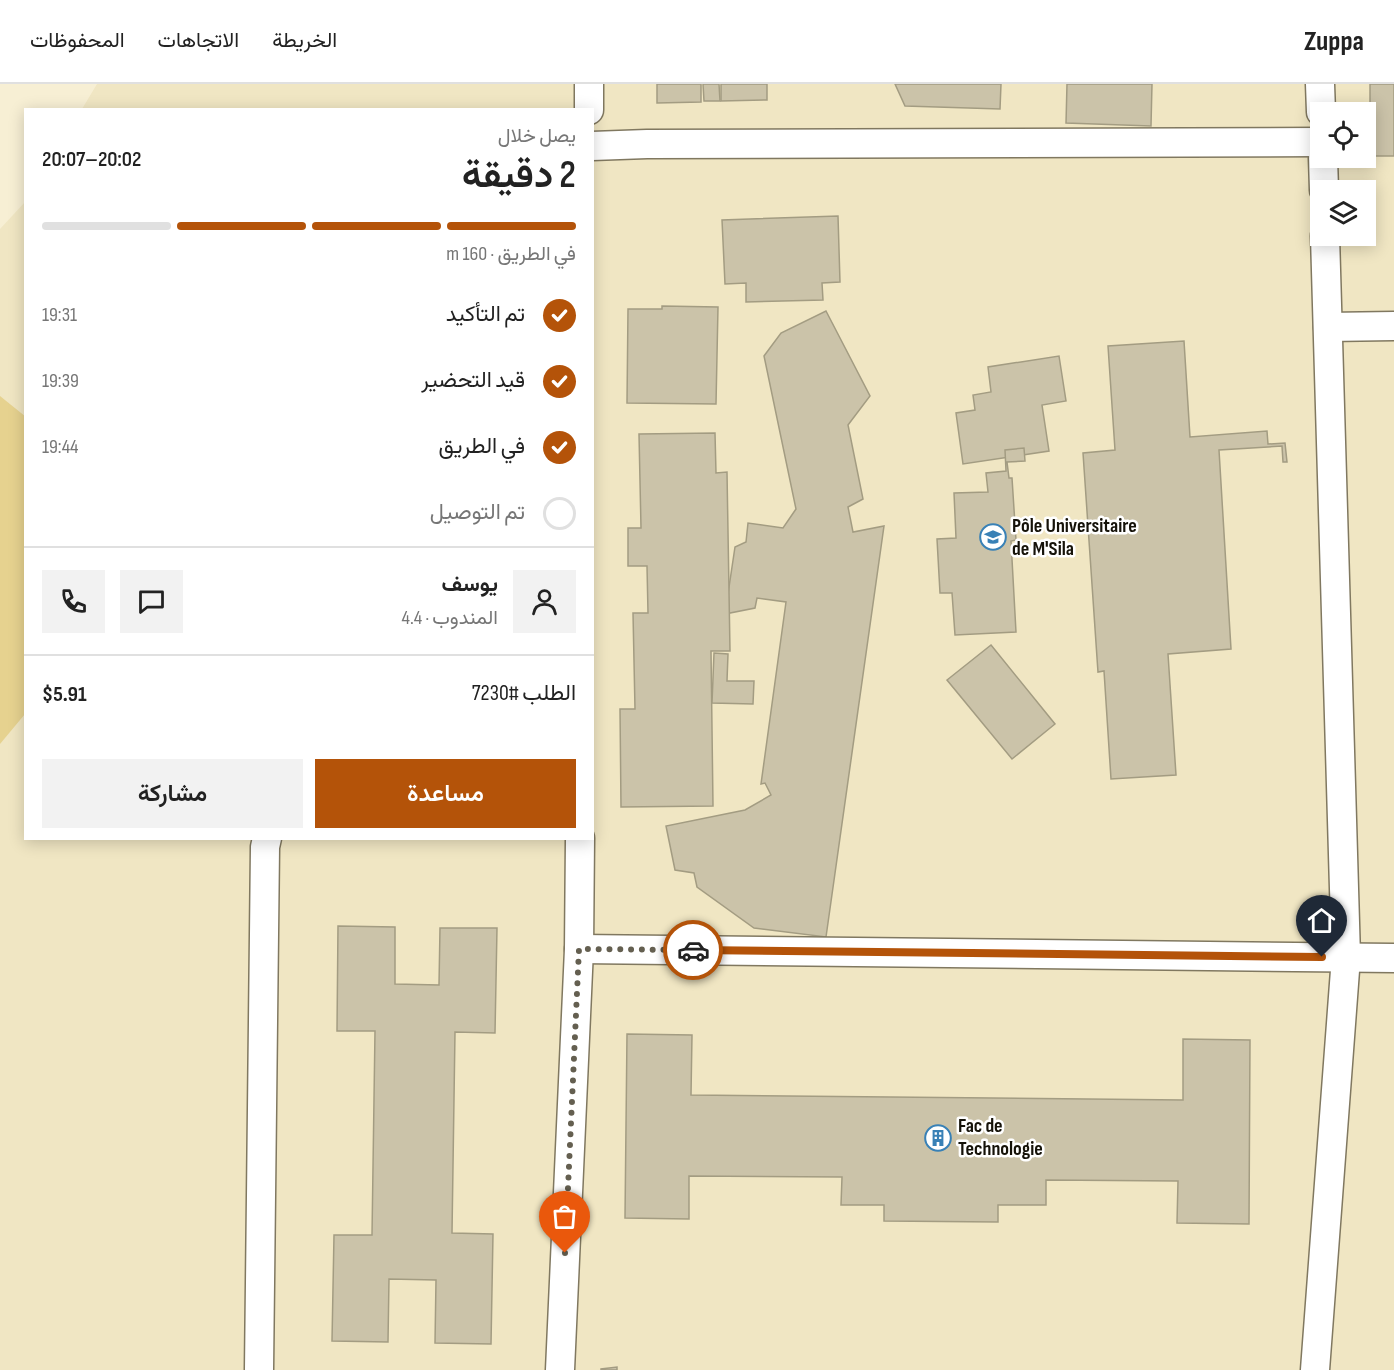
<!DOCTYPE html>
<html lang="ar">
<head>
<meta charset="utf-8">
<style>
  :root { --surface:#fff; --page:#f2f2f2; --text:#222; --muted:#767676; --line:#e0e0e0; --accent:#b45309 }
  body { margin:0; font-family:"Sofia Sans Condensed",Vazirmatn,sans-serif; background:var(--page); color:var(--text); direction:rtl; height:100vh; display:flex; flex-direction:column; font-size:22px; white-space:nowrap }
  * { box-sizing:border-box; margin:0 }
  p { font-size:20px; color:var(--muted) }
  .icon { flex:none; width:33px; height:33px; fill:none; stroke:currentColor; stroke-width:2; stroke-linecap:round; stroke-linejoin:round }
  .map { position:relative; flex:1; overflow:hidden; direction:ltr }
  .details { position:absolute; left:24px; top:24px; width:570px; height:732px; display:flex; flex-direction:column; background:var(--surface); border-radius:0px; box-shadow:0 3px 15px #0003; direction:rtl }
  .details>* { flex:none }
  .controls { position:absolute; left:1310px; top:18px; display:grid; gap:12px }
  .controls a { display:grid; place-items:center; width:66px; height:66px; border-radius:0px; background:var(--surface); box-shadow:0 3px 15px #0003; font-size:30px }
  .pin { position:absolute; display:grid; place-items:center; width:51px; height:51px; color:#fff; margin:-62px -26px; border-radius:50% 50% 50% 0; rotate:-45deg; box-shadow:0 0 6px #0007 }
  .pin .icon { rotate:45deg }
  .courier { position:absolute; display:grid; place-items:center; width:60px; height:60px; margin:-30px; border:4px solid #b45309; border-radius:50%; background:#fff; color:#222; box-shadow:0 2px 8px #0007 }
  .headline em { font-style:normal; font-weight:600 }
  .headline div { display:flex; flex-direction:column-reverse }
  .headline { display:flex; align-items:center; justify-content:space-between; height:102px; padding:0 18px }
  h1 { font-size:39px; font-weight:600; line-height:45px }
  .bar { display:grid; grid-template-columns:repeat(4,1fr); gap:9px 6px; align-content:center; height:72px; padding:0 18px }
  .bar i { height:8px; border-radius:4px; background:var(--line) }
  .bar .active { background:var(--accent) }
  .bar p { grid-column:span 4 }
  .line { display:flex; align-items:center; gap:15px; padding:0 18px; border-top:2px solid var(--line) }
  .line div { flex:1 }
  .round { display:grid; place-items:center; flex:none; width:63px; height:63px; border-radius:0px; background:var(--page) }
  ol { padding:0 18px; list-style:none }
  li { display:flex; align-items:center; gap:18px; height:66px }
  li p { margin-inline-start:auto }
  li .icon { padding:6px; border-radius:50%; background:var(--accent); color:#fff; stroke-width:4 }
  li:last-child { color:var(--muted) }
  li i { width:33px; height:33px; border:3px solid var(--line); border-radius:50% }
  .button { display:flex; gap:12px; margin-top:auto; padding:12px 18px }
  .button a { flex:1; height:69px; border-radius:0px; background:var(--accent); color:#fff; font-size:24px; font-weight:600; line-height:69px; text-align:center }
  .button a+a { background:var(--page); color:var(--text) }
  header { display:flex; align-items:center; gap:36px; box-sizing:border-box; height:84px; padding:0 30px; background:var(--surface); border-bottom:2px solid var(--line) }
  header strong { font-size:28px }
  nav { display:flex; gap:33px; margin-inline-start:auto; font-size:21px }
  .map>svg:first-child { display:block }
</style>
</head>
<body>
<header>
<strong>Zuppa</strong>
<nav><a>الخريطة</a><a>الاتجاهات</a><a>المحفوظات</a></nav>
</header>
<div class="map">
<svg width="1394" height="1286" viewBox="0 0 1394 1286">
  <rect width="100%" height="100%" fill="#f7efd4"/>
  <path fill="#f0e6c3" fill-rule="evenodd" d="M97 0H1394V1286H0V145L25 118 26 754H592V26L82 25ZM1320 28H1365V74H1320ZM1320 106H1365V152H1320Z"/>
  <polygon fill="#e6d28f" points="0,312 26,333 25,630 0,660"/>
  <g fill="#cbc3a9" stroke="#a39c82" stroke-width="1.5">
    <polygon points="657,0 701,0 701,18 657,19"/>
    <polygon points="703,0 719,0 720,17 704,17"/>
    <polygon points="721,0 767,0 767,16 721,17"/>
    <polygon points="895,0 1001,0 1000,25 905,22"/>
    <polygon points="1067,0 1152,0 1151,42 1066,39"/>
    <rect x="1370" y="0" width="24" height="72"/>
    <polygon points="838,132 840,198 822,199 823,216 746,218 746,199 725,200 722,136"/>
    <polygon points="662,222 718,223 716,320 627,319 628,225 662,225"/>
    <polygon points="826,227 870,312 848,341 863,415 848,423 853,448 884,442 826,853 754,844 697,803 694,789 675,786 666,742 745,726 771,711 765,699 761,700 786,518 757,514 755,524 725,530 735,463 746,458 748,439 783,444 796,425 764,272 781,249"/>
    <polygon points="1184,257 1190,353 1267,347 1268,360 1285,359 1287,378 1283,378 1282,362 1219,366 1231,565 1168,570 1176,691 1111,695 1104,587 1098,588 1083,369 1115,366 1108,262"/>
    <polygon points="1059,272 1066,317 1042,321 1049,367 963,380 956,329 975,326 973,311 991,308 988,283"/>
    <polygon points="715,349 716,389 727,388 730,567 711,567 713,722 621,723 620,625 635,625 633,529 648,529 647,482 628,482 628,444 641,444 639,350"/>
    <polygon points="1024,364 1025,377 1007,378 1009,394 1012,394 1016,456 1011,457 1016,548 955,551 952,509 940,509 937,455 956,454 954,409 988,408 986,389 1006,387 1005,366"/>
    <polygon points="991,561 1055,640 1012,675 947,596"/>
    <polygon points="714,569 728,570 727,597 754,597 753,620 712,619"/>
    <polygon points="338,842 395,843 395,900 439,901 440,844 497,844 495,949 455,948 452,1149 493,1150 491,1260 435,1259 436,1196 389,1195 388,1258 332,1257 334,1151 372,1151 375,947 337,947"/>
    <polygon points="627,950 692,951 691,1011 1183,1016 1183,955 1250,956 1249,1140 1177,1139 1178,1097 1046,1096 1046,1121 998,1121 998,1138 884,1137 884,1121 841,1121 842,1093 689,1092 689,1135 625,1134"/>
    <polygon points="617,1283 617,1286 601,1286 601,1285"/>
  </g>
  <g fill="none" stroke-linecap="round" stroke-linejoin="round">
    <g stroke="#807860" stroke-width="31">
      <g id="minor">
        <polyline points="1320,0 1321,28"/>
        <polyline points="589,26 589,0"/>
        <polyline points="592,62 647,60 1320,58"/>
        <polyline points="1323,74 1324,106"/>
        <polyline points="1328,243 1394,242"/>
        <polyline points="579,865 1394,874"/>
        <polyline points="259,1286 265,763 267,754"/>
        <polyline points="560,1286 579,865 580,754"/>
        <polyline points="1315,1286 1346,873 1325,152"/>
      </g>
    </g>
    <use href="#minor" stroke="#fff" stroke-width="28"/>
  </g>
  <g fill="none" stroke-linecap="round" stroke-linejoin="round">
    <polyline stroke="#645f50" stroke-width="6" stroke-dasharray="0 10.8" points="565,1169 579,865 693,866"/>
    <polyline stroke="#b45309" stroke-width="8" points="693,866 1322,873"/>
  </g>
  <defs>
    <g id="university-ring" transform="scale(1.35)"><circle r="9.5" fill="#fff" stroke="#3981b6" stroke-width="1.5"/><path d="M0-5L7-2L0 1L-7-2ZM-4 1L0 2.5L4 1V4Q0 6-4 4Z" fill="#3981b6"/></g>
    <g id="building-ring" transform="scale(1.35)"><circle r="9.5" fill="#fff" stroke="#3981b6" stroke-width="1.5"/><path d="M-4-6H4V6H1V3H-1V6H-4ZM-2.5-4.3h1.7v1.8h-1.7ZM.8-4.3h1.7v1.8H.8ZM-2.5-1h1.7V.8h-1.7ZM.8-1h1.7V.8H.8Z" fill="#3981b6"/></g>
  </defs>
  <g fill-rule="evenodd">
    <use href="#university-ring" x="993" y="453"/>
    <use href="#building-ring" x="938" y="1054"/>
  </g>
  <g text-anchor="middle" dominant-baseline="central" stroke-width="5" stroke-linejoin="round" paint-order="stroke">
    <g font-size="20" font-weight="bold" fill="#151209" stroke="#fff" text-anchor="start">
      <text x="1012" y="442">Pôle Universitaire<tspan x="1012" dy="23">de M'Sila</tspan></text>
      <text x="958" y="1042">Fac de<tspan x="958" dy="23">Technologie</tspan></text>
    </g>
  </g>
</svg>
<div class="controls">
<a><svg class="icon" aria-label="locate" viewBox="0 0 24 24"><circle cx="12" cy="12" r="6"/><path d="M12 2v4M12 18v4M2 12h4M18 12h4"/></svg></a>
<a><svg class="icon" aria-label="layers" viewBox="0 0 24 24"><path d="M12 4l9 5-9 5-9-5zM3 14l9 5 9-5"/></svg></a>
</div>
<div class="pin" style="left:565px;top:1169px;background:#ea580c"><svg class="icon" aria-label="bag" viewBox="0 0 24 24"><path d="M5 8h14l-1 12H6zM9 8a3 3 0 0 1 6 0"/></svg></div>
<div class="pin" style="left:1322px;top:873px;background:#1f2937"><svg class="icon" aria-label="home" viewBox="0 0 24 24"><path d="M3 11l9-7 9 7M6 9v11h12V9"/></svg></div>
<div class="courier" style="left:693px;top:866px"><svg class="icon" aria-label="car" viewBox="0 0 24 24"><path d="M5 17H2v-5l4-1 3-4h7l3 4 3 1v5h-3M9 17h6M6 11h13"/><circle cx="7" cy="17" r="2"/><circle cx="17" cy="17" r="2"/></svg></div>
<section class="details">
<div class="headline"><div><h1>2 دقيقة</h1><p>يصل خلال</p></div><em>20:02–20:07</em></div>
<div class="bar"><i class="active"></i><i class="active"></i><i class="active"></i><i></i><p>في الطريق · 160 m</p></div>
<ol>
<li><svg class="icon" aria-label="check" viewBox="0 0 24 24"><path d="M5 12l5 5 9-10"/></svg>تم التأكيد<p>19:31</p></li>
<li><svg class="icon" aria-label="check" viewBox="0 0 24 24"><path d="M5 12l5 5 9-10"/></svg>قيد التحضير<p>19:39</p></li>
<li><svg class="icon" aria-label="check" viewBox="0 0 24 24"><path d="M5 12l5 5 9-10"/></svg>في الطريق<p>19:44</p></li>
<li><i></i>تم التوصيل</li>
</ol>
<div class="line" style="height:108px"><a class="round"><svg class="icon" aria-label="person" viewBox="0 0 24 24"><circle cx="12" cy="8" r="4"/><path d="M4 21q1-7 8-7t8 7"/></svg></a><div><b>يوسف</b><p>المندوب · 4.4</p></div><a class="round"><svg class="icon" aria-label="chat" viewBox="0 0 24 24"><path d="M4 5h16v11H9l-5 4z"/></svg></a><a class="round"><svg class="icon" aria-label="phone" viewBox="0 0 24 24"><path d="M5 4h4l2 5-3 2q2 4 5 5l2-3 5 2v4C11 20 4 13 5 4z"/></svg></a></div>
<div class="line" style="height:78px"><div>الطلب #7230</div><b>$5.91</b></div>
<div class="button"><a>مساعدة</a><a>مشاركة</a></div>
</section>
</div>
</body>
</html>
